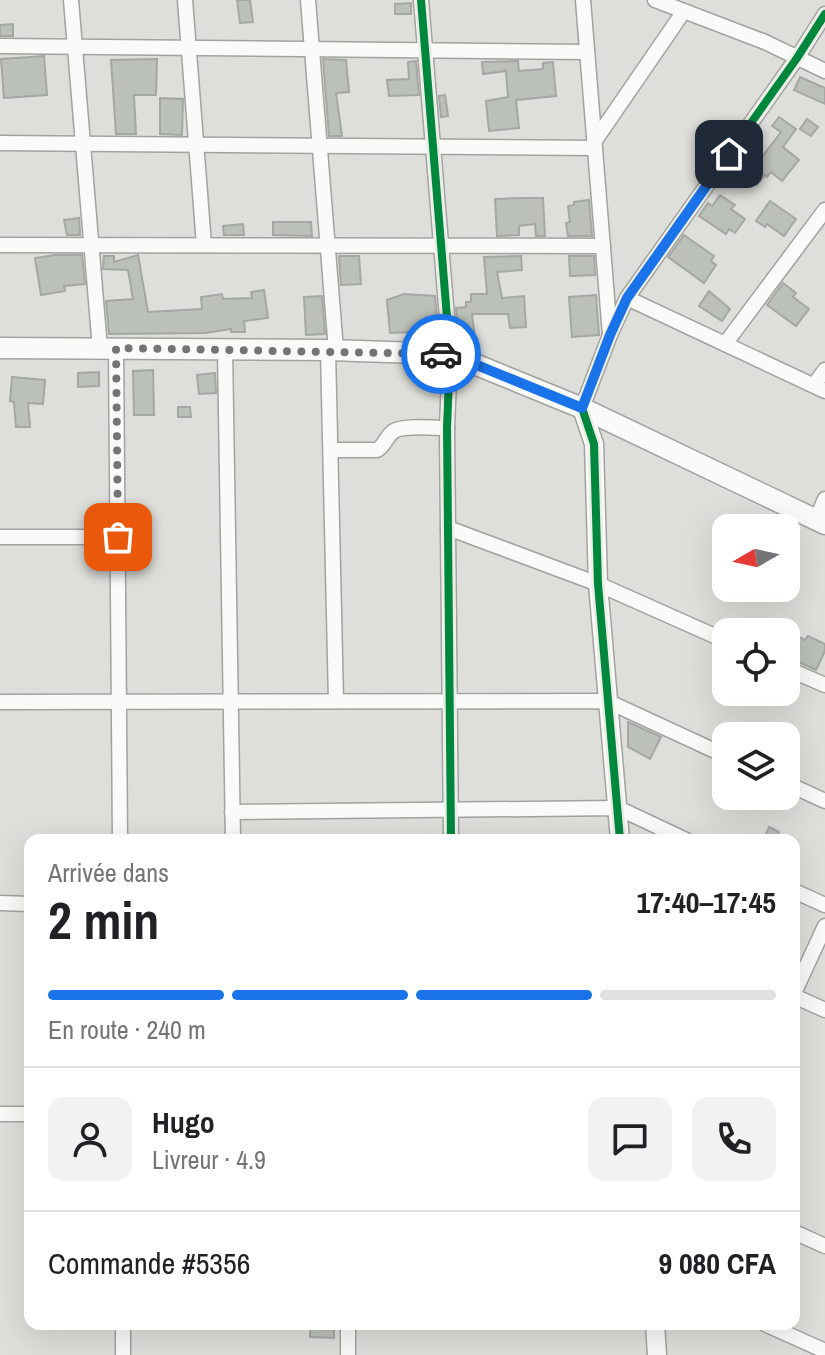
<!DOCTYPE html>
<html lang="fr">
<head>
<meta charset="utf-8">
<style>
  :root { --surface:#fff; --page:#f2f2f2; --text:#202124; --muted:#757577; --line:#e0e0e0; --accent:#1a73e8 }
  body { margin:0; font-family:"Archivo Narrow",sans-serif; background:var(--page); color:var(--text); height:100vh; display:flex; flex-direction:column; font-size:30px; white-space:nowrap }
  * { box-sizing:border-box; margin:0 }
  p { font-size:26px; color:var(--muted) }
  .icon { flex:none; width:44px; height:44px; fill:none; stroke:currentColor; stroke-width:2; stroke-linecap:round; stroke-linejoin:round }
  .map { position:relative; flex:1; overflow:hidden }
  .side { position:absolute; left:24px; top:834px; width:776px; height:496px; display:flex; flex-direction:column; background:var(--surface); border-radius:16px; box-shadow:0 8px 32px #0002 }
  .side>* { flex:none }
  .needle { width:52px; rotate:261deg }
  .buttons { position:absolute; left:712px; top:514px; display:grid; gap:16px }
  .buttons a { display:grid; place-items:center; width:88px; height:88px; border-radius:16px; background:var(--surface); box-shadow:0 8px 32px #0002; font-size:40px }
  .pin { position:absolute; display:grid; place-items:center; width:68px; height:68px; color:#fff; margin:-34px; border-radius:16px; box-shadow:0 4px 12px #0006 }
  .courier { position:absolute; display:grid; place-items:center; width:80px; height:80px; margin:-40px; border:6px solid #1a73e8; border-radius:50%; background:#fff; color:#222; box-shadow:0 2px 10px #0007 }
  .headline em { font-style:normal; font-weight:700 }
  .headline div { display:flex; flex-direction:column-reverse }
  .headline { display:flex; align-items:center; justify-content:space-between; height:136px; padding:0 24px }
  h1 { font-size:52px; font-weight:700; line-height:60px }
  .bar { display:grid; grid-template-columns:repeat(4,1fr); gap:12px 8px; align-content:center; height:96px; padding:0 24px }
  .bar i { height:10px; border-radius:6px; background:var(--line) }
  .bar .on { background:var(--accent) }
  .bar p { grid-column:span 4 }
  .line { display:flex; align-items:center; gap:20px; padding:0 24px; border-top:2px solid var(--line) }
  .line div { flex:1 }
  .round { display:grid; place-items:center; flex:none; width:84px; height:84px; border-radius:16px; background:var(--page) }
  .map>svg:first-child { display:block }
</style>
</head>
<body>
<div class="map">
<svg width="825" height="1355" viewBox="0 0 825 1355">
  <rect width="100%" height="100%" fill="#dededa"/>
  <g fill="#bbc0b8" stroke="#a6a7a5" stroke-width="2">
    <polygon points="237,0 250,0 253,22 240,23"/>
    <polygon points="411,3 411,14 395,14 395,4"/>
    <polygon points="13,24 13,36 0,36 0,25"/>
    <polygon points="44,56 47,95 4,98 1,59"/>
    <polygon points="157,59 156,95 134,95 136,134 116,134 111,60"/>
    <polygon points="323,59 346,60 349,92 336,93 342,136 329,136"/>
    <polygon points="416,61 419,95 389,96 387,80 409,79 408,62"/>
    <polygon points="518,61 519,71 543,69 543,63 553,62 556,96 516,100 519,128 489,131 486,101 508,97 506,71 483,74 482,62"/>
    <polygon points="800,77 825,88 825,104 794,90"/>
    <polygon points="445,95 448,116 441,117 439,96"/>
    <polygon points="160,98 183,99 182,135 160,134"/>
    <polygon points="779,117 796,129 783,147 799,160 782,181 771,172 767,177 765,175 757,185 734,170 751,148 762,157 781,132 772,126"/>
    <polygon points="807,119 818,127 811,136 800,129"/>
    <polygon points="720,195 735,205 731,209 745,219 735,233 729,229 726,234 699,216 708,203 712,206"/>
    <polygon points="523,198 543,198 545,236 536,236 535,224 519,226 519,235 497,236 495,199"/>
    <polygon points="589,200 592,236 568,236 566,223 570,222 568,206 574,205 574,202"/>
    <polygon points="770,201 796,219 784,236 767,224 765,227 756,221"/>
    <polygon points="79,218 80,235 67,235 64,220"/>
    <polygon points="273,222 311,222 312,236 273,235"/>
    <polygon points="243,224 244,235 224,235 223,226"/>
    <polygon points="684,235 714,256 711,261 716,265 704,283 668,257"/>
    <polygon points="55,255 82,255 85,284 64,286 65,291 41,295 35,258"/>
    <polygon points="138,255 148,312 202,309 201,297 222,294 223,299 252,298 251,292 264,290 268,318 244,321 245,332 231,332 231,329 205,333 109,334 106,301 133,299 128,270 103,269 104,256 114,256 114,262"/>
    <polygon points="339,256 359,256 361,284 341,285"/>
    <polygon points="521,256 522,270 497,272 502,298 524,296 526,327 510,328 508,314 472,314 475,339 459,341 456,308 466,307 466,302 471,302 471,294 487,294 484,257"/>
    <polygon points="569,256 594,256 595,275 570,276"/>
    <polygon points="783,283 796,293 793,297 809,309 796,326 767,305"/>
    <polygon points="709,291 730,309 722,321 699,306"/>
    <polygon points="404,294 435,296 438,331 390,333 387,300"/>
    <polygon points="596,295 599,335 572,337 569,297"/>
    <polygon points="322,296 325,334 306,335 304,297"/>
    <polygon points="153,370 154,415 134,415 133,371"/>
    <polygon points="99,372 99,386 78,387 78,373"/>
    <polygon points="215,373 216,393 199,394 197,375"/>
    <polygon points="12,377 45,380 43,404 28,403 30,427 16,427 14,402 10,401"/>
    <polygon points="178,407 190,407 191,417 178,417"/>
    <polygon points="795,635 805,640 808,636 825,644 825,651 816,670 792,659 795,653 788,649"/>
    <polygon points="628,722 661,737 650,759 628,747"/>
    <polygon points="713,796 742,796 737,807"/>
    <polygon points="769,827 779,832 775,840 763,840"/>
    <polygon points="310,1324 334,1324 334,1338 310,1337"/>
  </g>
  <g fill="none" stroke-linecap="round" stroke-linejoin="round">
    <g stroke="#a2a29f" stroke-width="17">
      <g id="minor">
        <polyline points="71,0 100,349"/>
        <polyline points="185,0 204,245"/>
        <polyline points="308,0 336,350"/>
        <polyline points="421,0 450,354 447,428 451,840"/>
        <polyline points="583,0 610,335"/>
        <polyline points="655,0 765,42 825,71"/>
        <polyline points="0,46 587,52"/>
        <polyline points="594,142 684,11"/>
        <polyline points="0,143 595,148"/>
        <polyline points="0,245 603,246"/>
        <polyline points="627,298 825,391"/>
        <polyline points="725,344 825,210"/>
        <polyline points="116,348 120,840"/>
        <polyline points="225,350 233,840"/>
        <polyline points="328,350 336,701"/>
        <polyline points="814,385 825,370"/>
        <polyline points="582,408 610,335 627,298 797,58 825,14"/>
        <path d="M331 450H377C385 446 386 436 394 431 404 425 435 428 447 428"/>
        <polyline points="816,520 825,499"/>
        <polyline points="448,528 598,584 726,641"/>
        <polyline points="0,537 118,537"/>
        <polyline points="786,668 825,685"/>
        <polyline points="0,702 607,701 726,756"/>
        <polyline points="786,783 825,801"/>
        <polyline points="232,812 618,808 686,840"/>
        <polyline points="794,891 825,905"/>
        <polyline points="0,903 30,904"/>
        <polyline points="794,993 825,926"/>
        <polyline points="794,996 825,1010"/>
        <polyline points="0,1114 30,1114"/>
        <polyline points="794,1232 825,1246"/>
        <polyline points="123,1324 123,1355"/>
        <polyline points="348,1324 348,1355"/>
        <polyline points="765,1324 825,1351"/>
      </g>
    </g>
    <g stroke="#a2a29f" stroke-width="21">
      <g id="tertiary">
        <polyline points="582,408 594,444 598,584 620,840"/>
        <polyline points="655,1324 657,1355"/>
      </g>
    </g>
    <g stroke="#a2a29f" stroke-width="23">
      <polyline id="secondary" points="0,348 328,350 450,354 582,408 825,524"/>
    </g>
    <use href="#minor" stroke="#fafaf9" stroke-width="14"/>
    <use href="#tertiary" stroke="#fafaf9" stroke-width="18"/>
    <use href="#secondary" stroke="#fafaf9" stroke-width="20"/>
    <g stroke="#ecede6" stroke-width="13">
      <g id="cycleway">
        <polyline points="421,0 450,354 447,428 451,840"/>
        <polyline points="620,840 598,584 594,444 582,408 610,335 627,298 797,58 825,14"/>
      </g>
    </g>
    <use href="#cycleway" stroke="#00873e" stroke-width="8"/>
  </g>
  <g fill="none" stroke-linecap="round" stroke-linejoin="round">
    <polyline stroke="#747471" stroke-width="8" stroke-dasharray="0 14.4" points="118,537 116,348 441,354"/>
    <polyline stroke="#1a73e8" stroke-width="10" points="441,354 450,354 582,408 610,335 627,298 729,154"/>
  </g>
</svg>
<div class="buttons">
<a><svg class="needle" viewBox="-14 -14 28 28"><path d="M0-13l5 13h-10z" fill="#e53935"/><path d="M0 13l5-13h-10z" fill="#757577"/></svg></a>
<a><svg class="icon" aria-label="locate" viewBox="0 0 24 24"><circle cx="12" cy="12" r="6"/><path d="M12 2v4M12 18v4M2 12h4M18 12h4"/></svg></a>
<a><svg class="icon" aria-label="layers" viewBox="0 0 24 24"><path d="M12 4l9 5-9 5-9-5zM3 14l9 5 9-5"/></svg></a>
</div>
<div class="pin" style="left:118px;top:537px;background:#ea580c"><svg class="icon" aria-label="bag" viewBox="0 0 24 24"><path d="M5 8h14l-1 12H6zM9 8a3 3 0 0 1 6 0"/></svg></div>
<div class="pin" style="left:729px;top:154px;background:#1f2937"><svg class="icon" aria-label="home" viewBox="0 0 24 24"><path d="M3 11l9-7 9 7M6 9v11h12V9"/></svg></div>
<div class="courier" style="left:441px;top:354px"><svg class="icon" aria-label="car" viewBox="0 0 24 24"><path d="M5 17H2v-5l4-1 3-4h7l3 4 3 1v5h-3M9 17h6M6 11h13"/><circle cx="7" cy="17" r="2"/><circle cx="17" cy="17" r="2"/></svg></div>
<section class="side">
<div class="headline"><div><h1>2 min</h1><p>Arrivée dans</p></div><em>17:40–17:45</em></div>
<div class="bar"><i class="on"></i><i class="on"></i><i class="on"></i><i></i><p>En route · 240 m</p></div>
<div class="line" style="height:144px"><a class="round"><svg class="icon" aria-label="person" viewBox="0 0 24 24"><circle cx="12" cy="8" r="4"/><path d="M4 21q1-7 8-7t8 7"/></svg></a><div><b>Hugo</b><p>Livreur · 4.9</p></div><a class="round"><svg class="icon" aria-label="chat" viewBox="0 0 24 24"><path d="M4 5h16v11H9l-5 4z"/></svg></a><a class="round"><svg class="icon" aria-label="phone" viewBox="0 0 24 24"><path d="M5 4h4l2 5-3 2q2 4 5 5l2-3 5 2v4C11 20 4 13 5 4z"/></svg></a></div>
<div class="line" style="height:104px"><div>Commande #5356</div><b>9 080 CFA</b></div>
</section>
</div>
</body>
</html>
